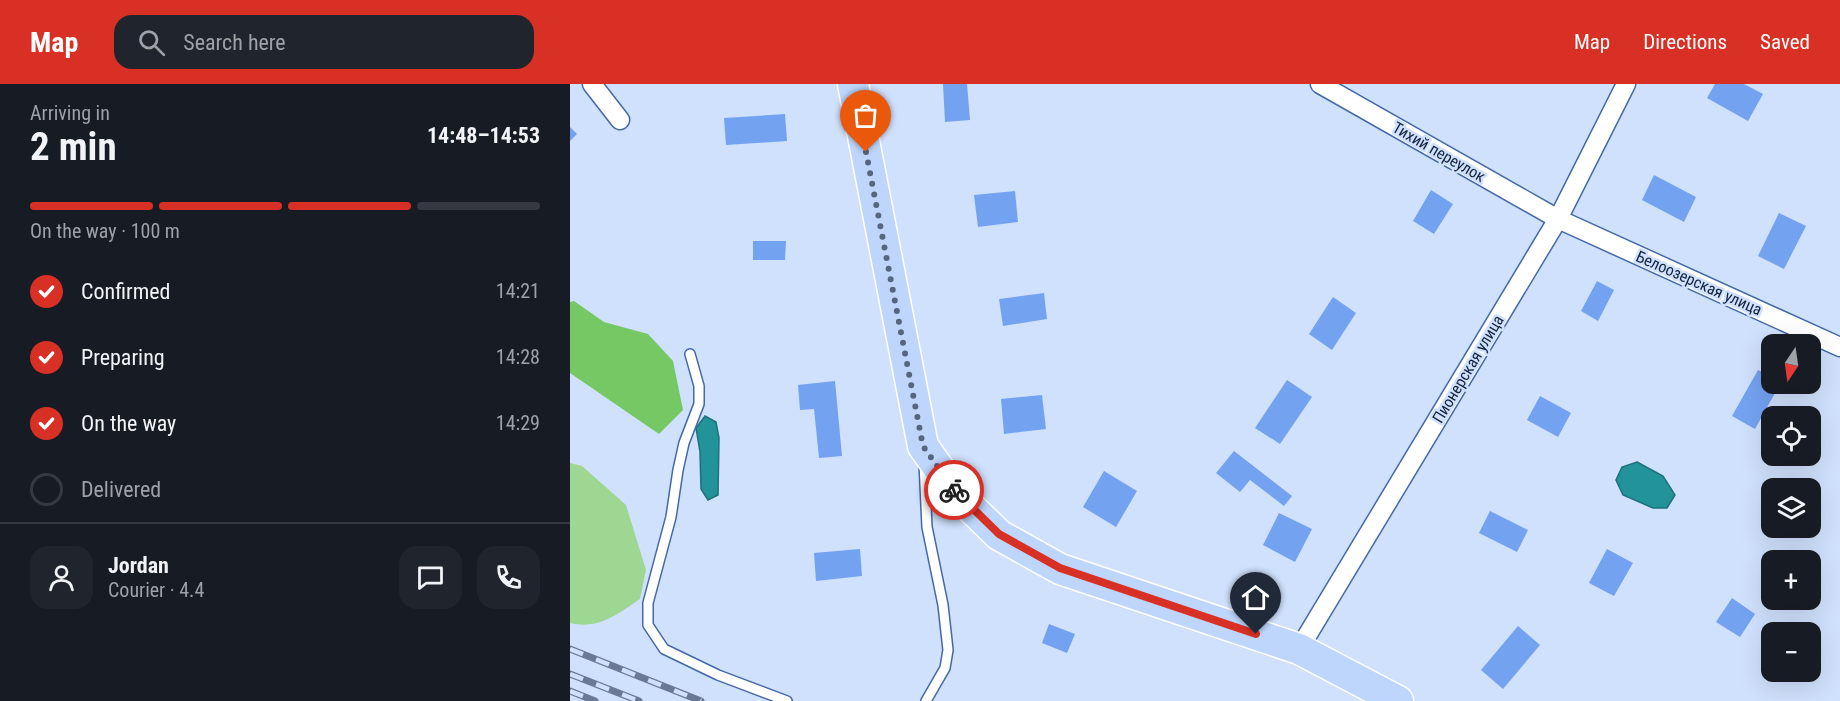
<!DOCTYPE html>
<html lang="en">
<head>
<meta charset="utf-8">
<style>
  :root { --surface:#171b24; --page:#20242c; --text:#f1f3f6; --muted:#9ea1a6; --line:#363941; --accent:#d93025 }
  body { margin:0; font-family:"Roboto Condensed",sans-serif; background:var(--page); color:var(--text); height:100vh; display:flex; flex-direction:column; font-size:22px; white-space:nowrap }
  * { box-sizing:border-box; margin:0 }
  p { font-size:20px; color:var(--muted) }
  .icon { flex:none; width:33px; height:33px; fill:none; stroke:currentColor; stroke-width:2; stroke-linecap:round; stroke-linejoin:round }
  .map { position:relative; flex:1; overflow:hidden }
  .sheet { display:flex; flex-direction:column; background:var(--surface); width:570px }
  .sheet>* { flex:none }
  .needle { width:39px; rotate:193deg }
  .tools { position:absolute; left:1191px; top:250px; display:grid; gap:12px }
  .tools a { display:grid; place-items:center; width:60px; height:60px; border-radius:12px; background:var(--surface); box-shadow:0 6px 24px #0002; font-size:30px }
  .pin { position:absolute; display:grid; place-items:center; width:51px; height:51px; color:#fff; margin:-62px -26px; border-radius:50% 50% 50% 0; rotate:-45deg; box-shadow:0 0 6px #0007 }
  .pin .icon { rotate:45deg }
  .courier { position:absolute; display:grid; place-items:center; width:60px; height:60px; margin:-30px; border:4px solid #d93025; border-radius:50%; background:#fff; color:#222; box-shadow:0 2px 8px #0007 }
  .headline em { font-style:normal; font-weight:700 }
  .headline div { display:flex; flex-direction:column-reverse }
  .headline { display:flex; align-items:center; justify-content:space-between; height:102px; padding:0 30px }
  h1 { font-size:39px; font-weight:700; line-height:45px }
  .bar { display:grid; grid-template-columns:repeat(4,1fr); gap:9px 6px; align-content:center; height:72px; padding:0 30px }
  .bar i { height:8px; border-radius:4px; background:var(--line) }
  .bar .active { background:var(--accent) }
  .bar p { grid-column:span 4 }
  .line { display:flex; align-items:center; gap:15px; padding:0 30px; border-top:2px solid var(--line) }
  .line div { flex:1 }
  .round { display:grid; place-items:center; flex:none; width:63px; height:63px; border-radius:18px; background:var(--page) }
  ol { padding:0 30px; list-style:none }
  li { display:flex; align-items:center; gap:18px; height:66px }
  li p { margin-inline-start:auto }
  li .icon { padding:6px; border-radius:50%; background:var(--accent); color:#fff; stroke-width:4 }
  li:last-child { color:var(--muted) }
  li i { width:33px; height:33px; border:3px solid var(--line); border-radius:50% }
  header { display:flex; align-items:center; gap:36px; box-sizing:border-box; height:84px; padding:0 30px; background:var(--accent); color:#fff }
  header strong { font-size:28px }
  nav { display:flex; gap:33px; margin-inline-start:auto; font-size:21px }
  .search { width:420px; height:54px; background:var(--page); display:flex; align-items:center; gap:15px; box-sizing:border-box; padding:0 21px; border-radius:18px; color:var(--muted); font-size:22px }
  main { display:flex; flex:1; min-height:0 }
  .map>svg:first-child { display:block }
</style>
</head>
<body>
<header>
<strong>Map</strong>
<div class="search"><svg class="icon" aria-label="search" viewBox="0 0 24 24"><circle cx="10" cy="10" r="6"/><path d="M15 15l6 6"/></svg>Search here</div>
<nav><a>Map</a><a>Directions</a><a>Saved</a></nav>
</header>
<main>
<section class="sheet">
<div class="headline"><div><h1>2 min</h1><p>Arriving in</p></div><em>14:48–14:53</em></div>
<div class="bar"><i class="active"></i><i class="active"></i><i class="active"></i><i></i><p>On the way · 100 m</p></div>
<ol>
<li><svg class="icon" aria-label="check" viewBox="0 0 24 24"><path d="M5 12l5 5 9-10"/></svg>Confirmed<p>14:21</p></li>
<li><svg class="icon" aria-label="check" viewBox="0 0 24 24"><path d="M5 12l5 5 9-10"/></svg>Preparing<p>14:28</p></li>
<li><svg class="icon" aria-label="check" viewBox="0 0 24 24"><path d="M5 12l5 5 9-10"/></svg>On the way<p>14:29</p></li>
<li><i></i>Delivered</li>
</ol>
<div class="line" style="height:108px"><a class="round"><svg class="icon" aria-label="person" viewBox="0 0 24 24"><circle cx="12" cy="8" r="4"/><path d="M4 21q1-7 8-7t8 7"/></svg></a><div><b>Jordan</b><p>Courier · 4.4</p></div><a class="round"><svg class="icon" aria-label="chat" viewBox="0 0 24 24"><path d="M4 5h16v11H9l-5 4z"/></svg></a><a class="round"><svg class="icon" aria-label="phone" viewBox="0 0 24 24"><path d="M5 4h4l2 5-3 2q2 4 5 5l2-3 5 2v4C11 20 4 13 5 4z"/></svg></a></div>
</section>
<div class="map">
<svg width="1270" height="617" viewBox="0 0 1270 617">
  <rect width="100%" height="100%" fill="#d0e1fd"/>
  <path fill="#9dd791" d="M0 379 12 382 56 421 76 486 70 515C48 530 28 546 0 539Z"/>
  <polygon fill="#75c864" points="4,217 34,238 78,250 103,277 113,326 89,350 0,289 0,218"/>
  <g fill="#229399" stroke="#1e717d" stroke-width="1.5">
    <polygon points="135,332 146,338 149,354 148,411 138,416 131,405 130,368 126,344"/>
    <polygon points="1067,378 1093,392 1105,411 1097,424 1083,424 1053,411 1046,396 1052,383"/>
  </g>
  <g fill="#73a2f1">
    <polygon points="373,0 397,0 400,36 375,38"/>
    <polygon points="1145,0 1174,0 1193,10 1178,37 1137,14"/>
    <polygon points="215,30 217,57 156,61 154,34"/>
    <polygon points="0,43 7,50 0,57"/>
    <polygon points="1084,91 1126,113 1114,138 1072,116"/>
    <polygon points="861,106 883,120 864,150 843,137"/>
    <polygon points="445,107 448,138 408,143 404,111"/>
    <polygon points="1209,129 1236,142 1214,185 1188,172"/>
    <polygon points="183,157 216,157 215,176 183,176"/>
    <polygon points="1027,197 1044,206 1028,237 1011,227"/>
    <polygon points="474,209 477,235 433,242 429,215"/>
    <polygon points="763,213 786,229 762,266 739,250"/>
    <polygon points="1188,286 1202,293 1202,300 1210,300 1185,345 1162,332"/>
    <polygon points="717,296 742,313 710,360 685,344"/>
    <polygon points="265,297 272,372 249,374 244,325 230,326 228,301"/>
    <polygon points="472,311 476,345 434,350 431,315"/>
    <polygon points="970,312 1001,329 988,353 957,336"/>
    <polygon points="664,367 722,412 714,422 680,396 670,408 646,389"/>
    <polygon points="534,387 567,407 546,443 513,423"/>
    <polygon points="920,427 958,446 947,468 909,449"/>
    <polygon points="709,429 742,445 725,478 693,461"/>
    <polygon points="290,465 292,492 246,497 244,469"/>
    <polygon points="1037,465 1063,479 1044,512 1019,499"/>
    <polygon points="1162,514 1185,530 1170,553 1146,538"/>
    <polygon points="479,540 505,550 497,569 472,559"/>
    <polygon points="948,542 970,561 933,605 911,586"/>
  </g>
  <g fill="none" stroke-linecap="round" stroke-linejoin="round">
    <g stroke="#4469a7" stroke-width="12">
      <g id="lane">
        <polyline points="120,270 129,302 129,320 114,359 108,386 101,433 78,519 78,541 94,565 148,591 217,617"/>
        <polyline points="354,379 357,443 373,521 378,566 375,584 356,617"/>
      </g>
    </g>
    <g stroke="#4469a7" stroke-width="21">
      <g id="street">
        <polyline points="22,0 50,36"/>
        <polyline points="750,0 988,135 1270,263"/>
        <polyline points="729,565 988,135 1056,0"/>
      </g>
    </g>
    <g stroke="#fff" stroke-width="33">
      <polyline id="primary" points="283,0 353,362 387,410 429,451 490,485 729,565 828,617"/>
    </g>
    <use href="#lane" stroke="#fff" stroke-width="9"/>
    <use href="#street" stroke="#fff" stroke-width="18"/>
    <use href="#primary" stroke="#bed6fc" stroke-width="30"/>
    <g stroke="#6a7a95" stroke-width="7">
      <g id="rail">
        <polyline points="0,565 131,617"/>
        <polyline points="0,590 69,617"/>
        <polyline points="0,607 25,617"/>
      </g>
    </g>
    <use href="#rail" stroke="#d0e1fd" stroke-width="4.5" stroke-dasharray="14" stroke-linecap="butt"/>
  </g>
  <g fill="none" stroke-linecap="round" stroke-linejoin="round">
    <polyline stroke="#556680" stroke-width="6" stroke-dasharray="0 10.8" points="296,68 353,362 384,406"/>
    <polyline stroke="#d93025" stroke-width="8" points="384,406 429,450 490,484 686,550"/>
  </g>
  <g text-anchor="middle" dominant-baseline="central" stroke-width="5" stroke-linejoin="round" paint-order="stroke">
    <g font-size="16" fill="#13233d" stroke="#d0e1fd">
      <text transform="translate(869 68) rotate(30)">Тихий переулок</text>
      <text transform="translate(1129 199) rotate(24)">Белоозерская улица</text>
      <text transform="translate(898 285) rotate(-59)">Пионерская улица</text>
    </g>
  </g>
</svg>
<div class="tools">
<a><svg class="needle" viewBox="-14 -14 28 28"><path d="M0-13l5 13h-10z" fill="#e53935"/><path d="M0 13l5-13h-10z" fill="#9ea1a6"/></svg></a>
<a><svg class="icon" aria-label="locate" viewBox="0 0 24 24"><circle cx="12" cy="12" r="6"/><path d="M12 2v4M12 18v4M2 12h4M18 12h4"/></svg></a>
<a><svg class="icon" aria-label="layers" viewBox="0 0 24 24"><path d="M12 4l9 5-9 5-9-5zM3 14l9 5 9-5"/></svg></a>
<a>+</a>
<a>−</a>
</div>
<div class="pin" style="left:296px;top:68px;background:#ea580c"><svg class="icon" aria-label="bag" viewBox="0 0 24 24"><path d="M5 8h14l-1 12H6zM9 8a3 3 0 0 1 6 0"/></svg></div>
<div class="pin" style="left:686px;top:550px;background:#1f2937"><svg class="icon" aria-label="home" viewBox="0 0 24 24"><path d="M3 11l9-7 9 7M6 9v11h12V9"/></svg></div>
<div class="courier" style="left:384px;top:406px"><svg class="icon" aria-label="bike" viewBox="0 0 24 24"><circle cx="6" cy="16" r="4"/><circle cx="18" cy="16" r="4"/><path d="M6 16l4-8h5l3 8M10 8l3 8H6M13 5h3"/></svg></div>
</div>
</main>
</body>
</html>
